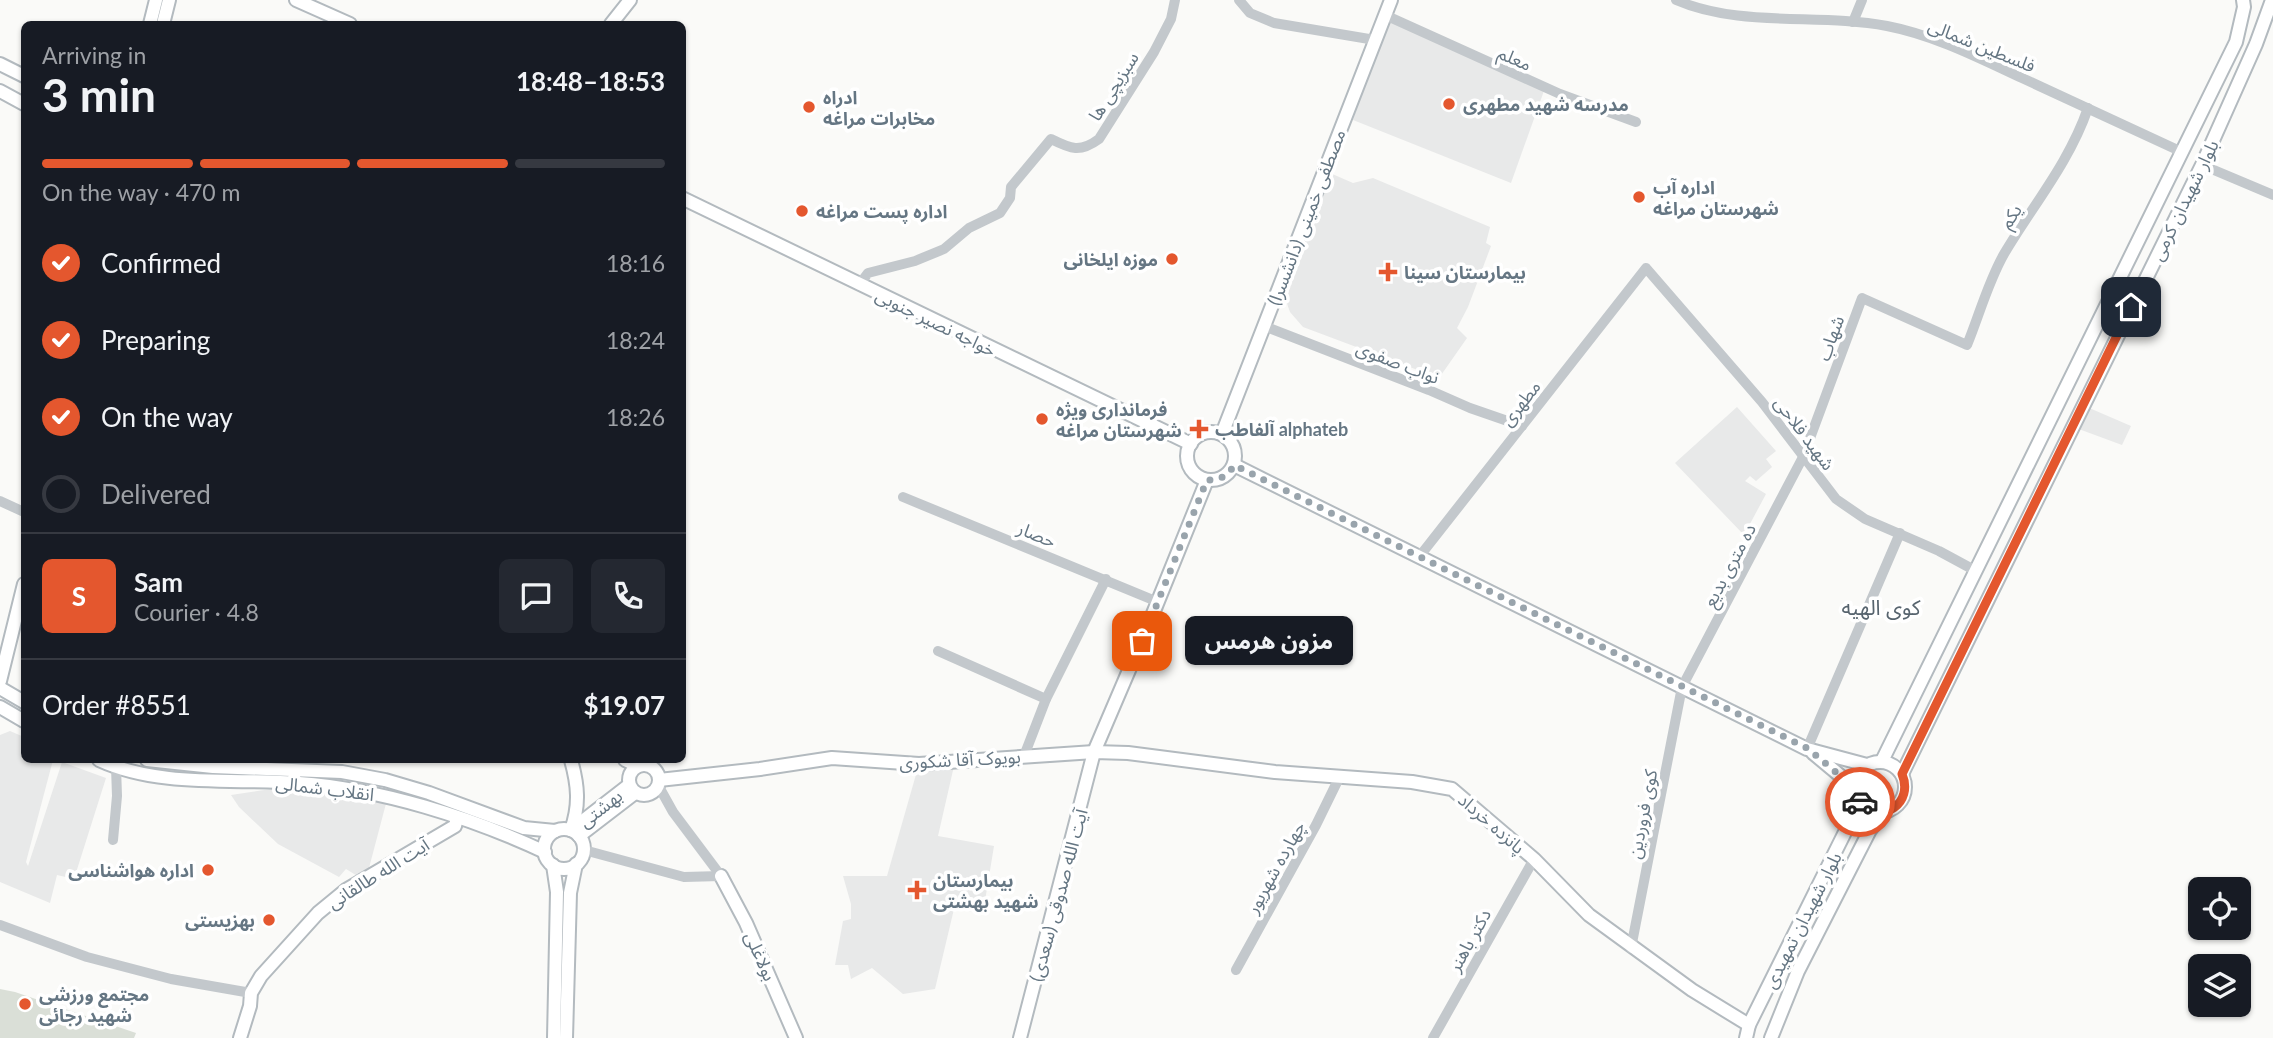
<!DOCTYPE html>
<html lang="en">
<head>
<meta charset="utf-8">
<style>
  :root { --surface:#171b24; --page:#242831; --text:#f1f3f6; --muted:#9ea1a6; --line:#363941; --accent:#e4572e }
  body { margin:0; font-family:Lato,"Noto Sans Arabic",sans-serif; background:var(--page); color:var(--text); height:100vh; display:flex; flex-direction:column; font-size:26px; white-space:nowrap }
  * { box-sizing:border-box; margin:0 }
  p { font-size:23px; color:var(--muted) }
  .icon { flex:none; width:38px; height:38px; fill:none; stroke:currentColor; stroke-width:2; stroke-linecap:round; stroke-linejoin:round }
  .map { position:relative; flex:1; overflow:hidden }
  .drawer { position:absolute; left:21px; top:21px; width:665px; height:742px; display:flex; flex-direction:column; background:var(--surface); border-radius:10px; box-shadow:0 2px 5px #0004 }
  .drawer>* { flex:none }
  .tools { position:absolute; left:2188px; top:877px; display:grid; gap:14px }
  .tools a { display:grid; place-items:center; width:63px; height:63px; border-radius:10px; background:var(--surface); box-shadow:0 2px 5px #0004; font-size:35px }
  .pin { position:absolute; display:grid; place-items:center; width:60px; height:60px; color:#fff; margin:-30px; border-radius:14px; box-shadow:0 4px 10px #0006 }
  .courier { position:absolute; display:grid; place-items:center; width:70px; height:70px; margin:-35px; border:5px solid #e4572e; border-radius:50%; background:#fff; color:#222; box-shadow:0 2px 9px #0007 }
  .bubble { position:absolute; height:49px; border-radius:10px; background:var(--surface); box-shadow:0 2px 5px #0004; font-size:23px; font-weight:700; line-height:49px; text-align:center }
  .summary em { font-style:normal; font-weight:700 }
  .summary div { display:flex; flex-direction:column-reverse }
  .summary { display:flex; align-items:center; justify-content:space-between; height:119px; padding:0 21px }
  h1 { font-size:46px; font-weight:700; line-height:52px }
  .bar { display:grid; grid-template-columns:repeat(4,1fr); gap:10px 7px; align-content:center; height:84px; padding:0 21px }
  .bar i { height:9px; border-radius:5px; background:var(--line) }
  .bar .current { background:var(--accent) }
  .bar p { grid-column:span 4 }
  .line { display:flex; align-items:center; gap:18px; padding:0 21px; border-top:2px solid var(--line) }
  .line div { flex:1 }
  .round { display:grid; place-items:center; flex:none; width:74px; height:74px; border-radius:10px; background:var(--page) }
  ol { padding:0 21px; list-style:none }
  li { display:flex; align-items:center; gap:21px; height:77px }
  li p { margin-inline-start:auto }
  li .icon { padding:7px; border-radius:50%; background:var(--accent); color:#fff; stroke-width:4 }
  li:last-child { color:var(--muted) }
  li i { width:38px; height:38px; border:4px solid var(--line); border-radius:50% }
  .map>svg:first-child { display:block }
</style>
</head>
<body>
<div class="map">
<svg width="2273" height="1038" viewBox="0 0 2273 1038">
  <rect width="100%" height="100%" fill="#fafaf8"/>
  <g fill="#e8e9e9">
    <polygon points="1385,15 1545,88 1511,183 1353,120"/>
    <polygon points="1330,173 1353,183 1373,178 1490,227 1486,243 1491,246 1468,307 1457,328 1467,338 1439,378 1303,327 1290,312 1285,298"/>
    <polygon points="1737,407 1776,451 1766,459 1772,467 1756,481 1750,476 1745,481 1766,494 1744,535 1675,463"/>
    <polygon points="2087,407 2131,426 2122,445 2076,428"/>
    <polygon points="10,731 24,737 24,760 53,760 26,862 28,866 62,762 106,778 74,879 57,875 50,903 0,882 0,735"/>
    <polygon points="919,764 954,766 938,836 994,846 983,913 954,909 935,989 903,994 872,968 851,979 848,965 835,965 843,921 851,919 851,904 843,876 887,876"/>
    <polygon points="298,785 388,796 369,868 359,877 346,869 339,877 278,844 239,807 231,795"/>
  </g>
  <polygon fill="#dadfd7" points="0,989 15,992 136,1033 134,1038 0,1038"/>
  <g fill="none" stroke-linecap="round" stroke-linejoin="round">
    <g stroke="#b3babf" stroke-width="16">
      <g id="secondary">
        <polyline points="296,0 350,24"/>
        <polyline points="150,24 156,0"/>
        <polyline points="163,24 169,0"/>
        <polyline points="611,24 630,0"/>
        <polyline points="0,64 24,76"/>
        <polyline points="0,91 24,104"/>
        <polyline points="682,198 1191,444"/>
        <circle cx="1211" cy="456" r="24"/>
        <polyline points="1222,434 1391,0"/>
        <polyline points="1234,465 1807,749 1867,765"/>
        <polyline points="0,681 24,584"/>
        <polyline points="0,688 24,702"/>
        <polyline points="0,707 24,721"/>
        <polyline points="1813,753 1855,788"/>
        <path d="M99 760C160 788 234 778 299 783 381 789 470 817 545 852"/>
        <polyline points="147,760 213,767 342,772 385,780 429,793 524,828 555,831"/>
        <polyline points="625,760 638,766"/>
        <polyline points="1882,761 2236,42 2244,7 2243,0"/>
        <circle cx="1880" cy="787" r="25"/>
        <circle cx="644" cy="780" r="15"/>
        <polyline points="1902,774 2202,165 2256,44 2272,0"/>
        <polyline points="659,780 760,769 832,758 919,764 1094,752 1128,753 1275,772 1412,782 1452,789 1534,859 1589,915 1692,990 1749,1025"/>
        <circle cx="564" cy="849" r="20"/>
        <polyline points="571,830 629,785"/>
        <path d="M571 830C580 805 578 785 571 760"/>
        <polyline points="579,836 635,793"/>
        <polyline points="553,865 557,892 554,1038"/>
        <polyline points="721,876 746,923 796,1038"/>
        <polyline points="240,1038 250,1006 251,993 261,976 318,913 346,890 455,826 457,818"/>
        <polyline points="566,1038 570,893 576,864"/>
        <polyline points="1020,1038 1094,752 1150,621 1207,480"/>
        <polyline points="1746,1038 1749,1025 1860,802"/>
        <polyline points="1771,1038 1798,971 1870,830 1884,812"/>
      </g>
    </g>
    <g stroke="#c3c8cc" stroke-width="10">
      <polyline points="1239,0 1250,13 1274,23 1375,40"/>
      <path d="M1676 0C1740 28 1819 13 1887 26 1934 35 1979 58 2022 78 2075 102 2128 127 2182 152"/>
      <polyline points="1385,15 1560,94 1636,122"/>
      <polyline points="1853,22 1862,0"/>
      <polyline points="2202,165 2273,195"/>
      <path d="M859 285 868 273 915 261 944 249 969 228 1000 213 1010 198 1011 187 1051 139C1071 149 1080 153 1099 139L1154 52 1171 19 1175 0"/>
      <polyline points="1264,326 1429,390 1470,408 1522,426"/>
      <polyline points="903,497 1158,602"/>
      <polyline points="0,501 24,512"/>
      <polyline points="1419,557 1646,268 1762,402 1836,499 1865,519 1939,551 1976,571"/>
      <polyline points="938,651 1046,699"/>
      <polyline points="1807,749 1900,533"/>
      <polyline points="1024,756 1046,699 1106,579"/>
      <polyline points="658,785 673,812 721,876"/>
      <polyline points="113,840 117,796 116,767"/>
      <polyline points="584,850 684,877 721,876"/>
      <polyline points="0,925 87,957 171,979 251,993"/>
      <path d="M1631 948 1682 687 1803 457 1862 298 1967 345C1979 316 1988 282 2004 254 2033 205 2069 163 2088 108"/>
      <polyline points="1236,970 1316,825 1339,778"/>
      <polyline points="1433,1038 1534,859"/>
    </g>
    <use href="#secondary" stroke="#fff" stroke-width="12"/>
  </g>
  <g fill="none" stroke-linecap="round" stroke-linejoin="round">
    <path stroke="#99a4ac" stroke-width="7" stroke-dasharray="0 12.6" d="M1142 641 1207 480C1220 480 1228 476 1234 465L1807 748 1855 788 1860 802"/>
    <path stroke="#e4572e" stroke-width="9" d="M1860 802C1883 825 1914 803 1902 774L2131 307"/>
  </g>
  <g fill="#e4572e" stroke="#fff" stroke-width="2.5">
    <circle cx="1449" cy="104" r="7"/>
    <circle cx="809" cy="107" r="7"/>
    <circle cx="1639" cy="197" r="7"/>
    <circle cx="802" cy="211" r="7"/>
    <circle cx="1172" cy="259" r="7"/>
    <path d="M1384.5 261.5h7v7h7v7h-7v7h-7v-7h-7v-7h7z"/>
    <circle cx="1042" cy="419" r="7"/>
    <path d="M1195.5 418.5h7v7h7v7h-7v7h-7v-7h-7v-7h7z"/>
    <circle cx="208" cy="870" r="7"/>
    <path d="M913.5 879.5h7v7h7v7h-7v7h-7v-7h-7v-7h7z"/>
    <circle cx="269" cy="920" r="7"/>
    <circle cx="25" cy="1004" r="7"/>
  </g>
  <g text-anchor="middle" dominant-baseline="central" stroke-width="7" stroke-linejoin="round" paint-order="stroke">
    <g font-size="18" fill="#657683" stroke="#fff">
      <text transform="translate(1982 45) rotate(22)">فلسطین شمالی</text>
      <text transform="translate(1515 58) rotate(24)">معلم</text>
      <text transform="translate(1113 86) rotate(-58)">سبزیچی ها</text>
      <text transform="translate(2184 200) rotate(-64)">بلوار شهیدان کرمی</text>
      <text transform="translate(2010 216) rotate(-57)">یکم</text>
      <text transform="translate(1306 217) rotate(-69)">مصطفی خمینی (دانشسرا)</text>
      <text transform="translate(936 322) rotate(26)">خواجه نصیر جنوبی</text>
      <text transform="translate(1830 338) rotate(-70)">شهاب</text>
      <text transform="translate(1398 362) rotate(21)">نواب صفوی</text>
      <text transform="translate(1520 403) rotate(-52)">مطهری</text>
      <text transform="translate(1805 433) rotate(53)">شهید فلاحی</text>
      <text transform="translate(1037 534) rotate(22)">حصار</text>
      <text transform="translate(1729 565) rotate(-62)">ده متری بدیع</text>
      <text transform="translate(960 759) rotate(-3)">بویوک آقا شکوری</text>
      <text transform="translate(325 788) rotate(7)">انقلاب شمالی</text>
      <text transform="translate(600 808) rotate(-38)">بهشتی</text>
      <text transform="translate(1642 814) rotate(-79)">کوی فروردین</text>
      <text transform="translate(1492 823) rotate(41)">پانزده خرداد</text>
      <text transform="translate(1275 867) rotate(-61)">چهارده شهریور</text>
      <text transform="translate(378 873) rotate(-32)">آیت الله طالقانی</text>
      <text transform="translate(1058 895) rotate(-75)">آیت الله صدوقی (سعدی)</text>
      <text transform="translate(1802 920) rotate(-63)">بلوار شهیدان تمهیدی</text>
      <text transform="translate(1469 940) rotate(-61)">دکتر باهنر</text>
      <text transform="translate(761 956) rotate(66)">بولاغلی</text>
    </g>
    <g font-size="18" font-weight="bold" fill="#657683" stroke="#fff" text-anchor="start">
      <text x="823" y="97">ادراه<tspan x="823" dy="21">مخابرات مراغه</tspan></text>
      <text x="1463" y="104">مدرسه شهید مطهری</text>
      <text x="1653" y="187">اداره آب<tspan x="1653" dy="21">شهرستان مراغه</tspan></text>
      <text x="816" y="211">اداره پست مراغه</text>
      <text x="1158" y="259" text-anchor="end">موزه ایلخانی</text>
      <text x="1404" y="272">بیمارستان سینا</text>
      <text x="1056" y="409">فرمانداری ویژه<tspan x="1056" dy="21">شهرستان مراغه</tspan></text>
      <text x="1215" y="429">آلفاطب alphateb</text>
      <text x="194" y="870" text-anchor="end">اداره هواشناسی</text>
      <text x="933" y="880">بیمارستان<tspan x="933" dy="21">شهید بهشتی</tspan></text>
      <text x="255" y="920" text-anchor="end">بهزیستی</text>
      <text x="39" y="994">مجتمع ورزشی<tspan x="39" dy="21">شهید رجائی</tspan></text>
    </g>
    <g font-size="21" fill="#57646e" stroke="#fff">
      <text x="1881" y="606">کوی الهیه</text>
    </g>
  </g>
</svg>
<div class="tools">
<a><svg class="icon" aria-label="locate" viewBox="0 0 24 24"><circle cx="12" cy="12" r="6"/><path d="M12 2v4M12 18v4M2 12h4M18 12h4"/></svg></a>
<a><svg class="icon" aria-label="layers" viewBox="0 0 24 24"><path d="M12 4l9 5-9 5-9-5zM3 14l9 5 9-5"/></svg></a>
</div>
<div class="pin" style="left:1142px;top:641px;background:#ea580c"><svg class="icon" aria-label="bag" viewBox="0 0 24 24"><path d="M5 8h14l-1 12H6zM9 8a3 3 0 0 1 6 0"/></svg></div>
<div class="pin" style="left:2131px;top:307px;background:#1f2937"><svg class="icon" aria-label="home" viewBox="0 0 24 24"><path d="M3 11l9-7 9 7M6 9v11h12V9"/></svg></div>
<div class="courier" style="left:1860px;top:802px"><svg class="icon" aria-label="car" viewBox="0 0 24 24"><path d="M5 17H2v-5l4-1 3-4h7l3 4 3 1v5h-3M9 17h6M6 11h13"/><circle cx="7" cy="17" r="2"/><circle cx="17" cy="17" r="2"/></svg></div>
<div class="bubble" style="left:1185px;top:616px;width:168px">مزون هرمس</div>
<section class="drawer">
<div class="summary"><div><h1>3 min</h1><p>Arriving in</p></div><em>18:48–18:53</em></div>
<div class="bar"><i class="current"></i><i class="current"></i><i class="current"></i><i></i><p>On the way · 470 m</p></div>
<ol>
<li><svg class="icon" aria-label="check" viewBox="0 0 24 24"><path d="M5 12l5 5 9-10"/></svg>Confirmed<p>18:16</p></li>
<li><svg class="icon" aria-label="check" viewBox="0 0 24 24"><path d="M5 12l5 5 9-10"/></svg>Preparing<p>18:24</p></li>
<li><svg class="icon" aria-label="check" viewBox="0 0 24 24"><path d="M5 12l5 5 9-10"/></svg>On the way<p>18:26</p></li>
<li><i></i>Delivered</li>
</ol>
<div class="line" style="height:126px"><b class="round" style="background:var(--accent);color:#fff">S</b><div><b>Sam</b><p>Courier · 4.8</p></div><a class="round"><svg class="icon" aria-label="chat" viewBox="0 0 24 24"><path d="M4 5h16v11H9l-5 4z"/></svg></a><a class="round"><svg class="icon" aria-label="phone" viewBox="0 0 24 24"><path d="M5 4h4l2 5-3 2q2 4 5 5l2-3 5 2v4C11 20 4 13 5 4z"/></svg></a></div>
<div class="line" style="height:91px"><div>Order #8551</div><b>$19.07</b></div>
</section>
</div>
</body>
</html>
